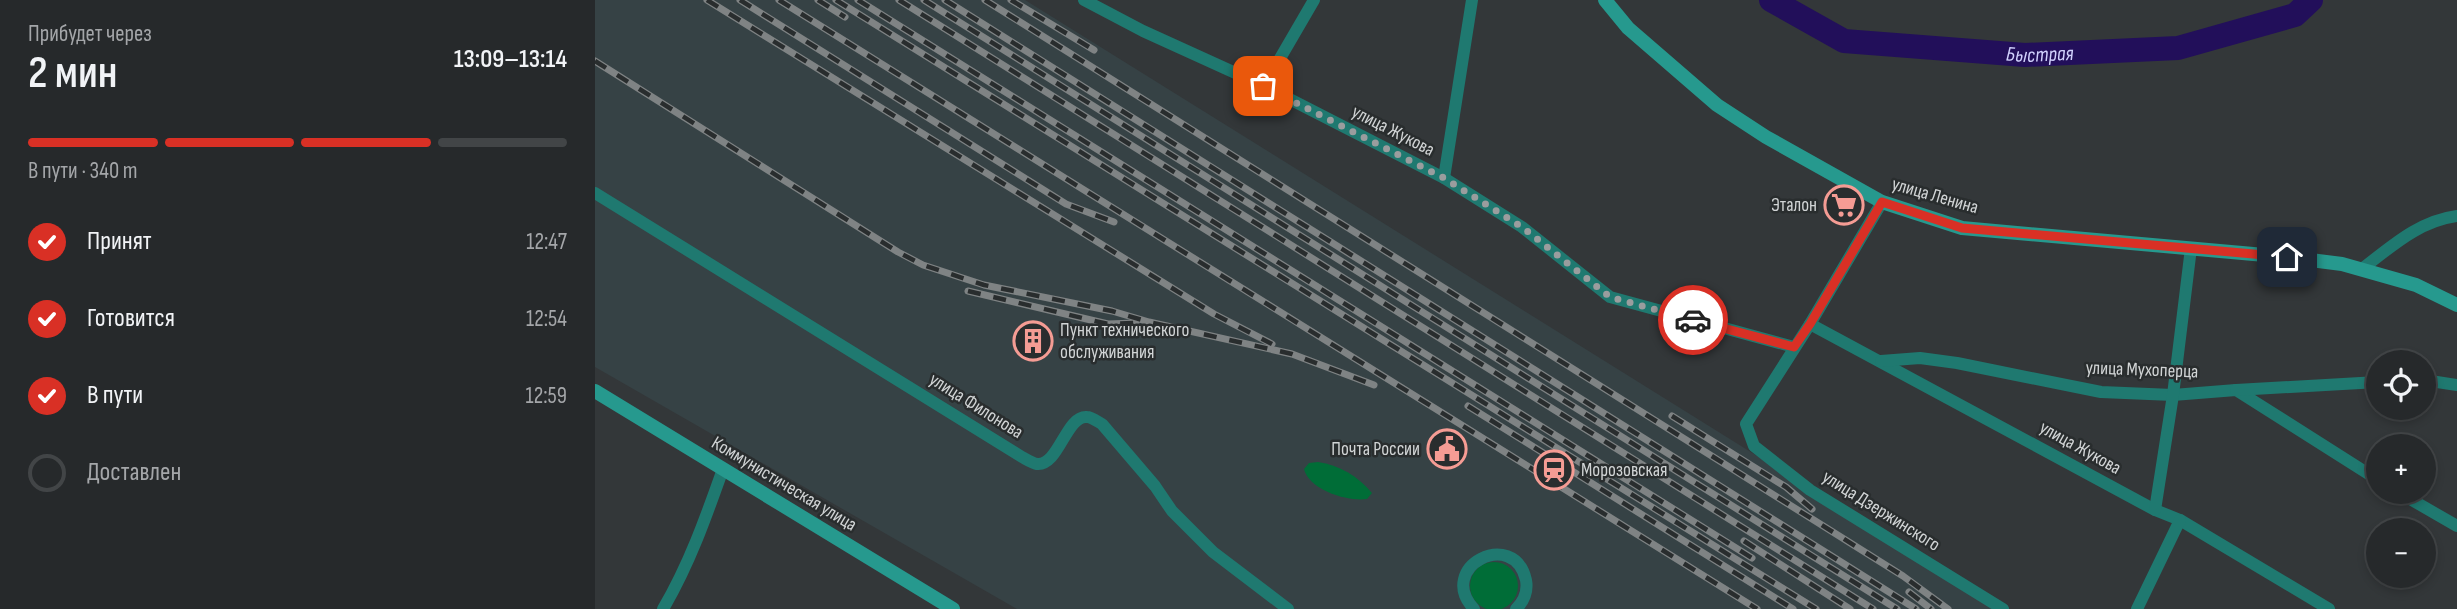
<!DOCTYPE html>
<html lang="ru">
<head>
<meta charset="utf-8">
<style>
  :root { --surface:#26292b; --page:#2e3133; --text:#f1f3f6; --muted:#a4a6a9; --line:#424547; --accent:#d93025 }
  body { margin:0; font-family:"Sofia Sans Condensed",sans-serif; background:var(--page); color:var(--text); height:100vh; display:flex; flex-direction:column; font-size:26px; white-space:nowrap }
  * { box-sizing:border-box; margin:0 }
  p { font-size:23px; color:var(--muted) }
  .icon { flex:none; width:38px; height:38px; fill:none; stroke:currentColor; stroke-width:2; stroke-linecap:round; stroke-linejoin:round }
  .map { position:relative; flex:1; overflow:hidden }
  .side { display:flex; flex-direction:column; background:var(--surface); width:595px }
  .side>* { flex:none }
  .fabs { position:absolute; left:1771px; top:350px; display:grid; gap:14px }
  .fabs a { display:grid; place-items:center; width:70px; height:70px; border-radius:50%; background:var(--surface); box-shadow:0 4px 10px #0003,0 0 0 2px var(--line); font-size:35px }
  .pin { position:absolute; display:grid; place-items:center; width:60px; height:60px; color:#fff; margin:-30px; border-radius:14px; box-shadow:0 4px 10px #0006 }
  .courier { position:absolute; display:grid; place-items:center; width:70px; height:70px; margin:-35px; border:5px solid #d93025; border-radius:50%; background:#fff; color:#222; box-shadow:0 2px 9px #0007 }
  .summary em { font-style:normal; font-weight:600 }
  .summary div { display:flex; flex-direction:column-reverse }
  .summary { display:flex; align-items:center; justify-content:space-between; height:119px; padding:0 28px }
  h1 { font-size:46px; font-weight:600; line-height:52px }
  .bar { display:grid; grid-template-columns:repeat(4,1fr); gap:10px 7px; align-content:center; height:84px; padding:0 28px }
  .bar i { height:9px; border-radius:5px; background:var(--line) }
  .bar .current { background:var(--accent) }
  .bar p { grid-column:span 4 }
  ol { padding:0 28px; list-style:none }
  li { display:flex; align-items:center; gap:21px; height:77px }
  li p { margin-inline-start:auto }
  li .icon { padding:7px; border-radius:50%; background:var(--accent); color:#fff; stroke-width:4 }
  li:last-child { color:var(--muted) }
  li i { width:38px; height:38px; border:4px solid var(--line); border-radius:50% }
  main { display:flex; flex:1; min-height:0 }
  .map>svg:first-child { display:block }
</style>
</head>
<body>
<main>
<section class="side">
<div class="summary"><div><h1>2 мин</h1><p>Прибудет через</p></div><em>13:09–13:14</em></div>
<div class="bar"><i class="current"></i><i class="current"></i><i class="current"></i><i></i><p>В пути · 340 m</p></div>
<ol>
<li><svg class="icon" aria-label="check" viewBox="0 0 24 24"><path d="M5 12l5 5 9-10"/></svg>Принят<p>12:47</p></li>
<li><svg class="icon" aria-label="check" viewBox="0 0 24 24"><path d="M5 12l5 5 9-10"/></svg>Готовится<p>12:54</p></li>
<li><svg class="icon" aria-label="check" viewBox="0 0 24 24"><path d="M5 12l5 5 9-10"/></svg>В пути<p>12:59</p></li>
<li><i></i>Доставлен</li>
</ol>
</section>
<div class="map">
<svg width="1862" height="609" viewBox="0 0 1862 609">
  <rect width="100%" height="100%" fill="#333739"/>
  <polygon fill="#364245" points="0,0 430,0 1408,609 422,609 0,367"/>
  <g fill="#006d37">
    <path d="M723 462C744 465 763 476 777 493L772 499C753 502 714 490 709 469L714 463Z"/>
    <circle cx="899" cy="586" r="24"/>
  </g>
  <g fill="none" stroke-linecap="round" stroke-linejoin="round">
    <path stroke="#220f5a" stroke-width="24" id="s1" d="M1176 0 1249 41 1430 55 1583 48 1700 15 1716 0"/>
    <g stroke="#1f7970" stroke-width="12">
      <polyline points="489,0 548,31 669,86 849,178 927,227 1015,297 1199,347"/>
      <polyline points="669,86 719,0"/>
      <polyline points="849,178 877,0"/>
      <path d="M0 193 427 457C431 459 437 463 442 464 464 466 471 415 492 417 497 417 503 422 507 424L560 486 577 511 618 552 693 609"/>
      <polyline points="1287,202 1215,324 1151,424 1159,446 1215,490 1408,609"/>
      <path d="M1767 269C1797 246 1824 221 1862 216"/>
      <polyline points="1215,324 1560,510 1585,520 1734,609"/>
      <polyline points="1286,361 1325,358 1362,363 1506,392 1578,395 1641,390 1783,480"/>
      <polyline points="1829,380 1862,385"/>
      <polyline points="1641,390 1783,382"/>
      <polyline points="1803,492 1862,526"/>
      <polyline points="1560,510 1578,395 1596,248"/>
      <path d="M68 609C94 565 111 517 128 469"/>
      <path d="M879 609C840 567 919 527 931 580 933 591 929 601 921 609"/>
      <polyline points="1542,609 1585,520"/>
    </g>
    <g stroke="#26998e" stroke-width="14">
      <polyline points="1010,0 1033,28 1122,105 1171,137 1287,202 1367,228 1692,257 1747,264 1821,285 1862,305"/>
      <polyline points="0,391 358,609"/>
    </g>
    <g stroke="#7f8384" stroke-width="7">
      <g id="rail">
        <polyline points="112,0 619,314 677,344"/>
        <polyline points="145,0 471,204 519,222"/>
        <polyline points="184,0 1162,609"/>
        <polyline points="223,0 250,17"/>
        <polyline points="241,0 1221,609"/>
        <polyline points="263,0 1157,558"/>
        <polyline points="304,0 1278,609"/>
        <polyline points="329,0 1302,609"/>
        <polyline points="350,0 1321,609"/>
        <polyline points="390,0 1308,576 1353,609"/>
        <polyline points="416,0 499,50"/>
        <polyline points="0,61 303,252 328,265 389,285 517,311 554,322 697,354 779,385"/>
        <polyline points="373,291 513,324 541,323"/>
        <polyline points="873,406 1198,609"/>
        <polyline points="1077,416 1191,487 1217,509"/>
        <polyline points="1149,541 1255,609"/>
        <polyline points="1314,592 1336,609"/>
      </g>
    </g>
    <use href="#rail" stroke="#292d2e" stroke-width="4.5" stroke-dasharray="13" stroke-linecap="butt"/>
  </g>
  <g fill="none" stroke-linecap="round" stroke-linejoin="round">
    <polyline stroke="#9a9d9e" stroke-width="7" stroke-dasharray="0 12.6" points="668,86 849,178 927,227 1015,297 1098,320"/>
    <polyline stroke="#d93025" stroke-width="9" points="1098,320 1199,347 1215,324 1287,202 1367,228 1692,257"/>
  </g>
  <defs>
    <g id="supermarket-ring" transform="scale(2.0125)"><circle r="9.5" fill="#292d2e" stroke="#f59c94" stroke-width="1.5"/><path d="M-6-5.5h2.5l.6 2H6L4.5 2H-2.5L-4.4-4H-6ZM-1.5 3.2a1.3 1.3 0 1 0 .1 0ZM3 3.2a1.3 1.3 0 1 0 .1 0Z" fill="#f59c94"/></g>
    <g id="building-ring" transform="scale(2.0125)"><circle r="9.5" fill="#292d2e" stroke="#f59c94" stroke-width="1.5"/><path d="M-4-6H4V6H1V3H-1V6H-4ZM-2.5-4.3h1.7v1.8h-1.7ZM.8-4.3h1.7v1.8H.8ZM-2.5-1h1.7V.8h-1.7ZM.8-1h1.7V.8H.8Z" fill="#f59c94"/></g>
    <g id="civic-ring" transform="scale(2.0125)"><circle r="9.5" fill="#292d2e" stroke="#f59c94" stroke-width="1.5"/><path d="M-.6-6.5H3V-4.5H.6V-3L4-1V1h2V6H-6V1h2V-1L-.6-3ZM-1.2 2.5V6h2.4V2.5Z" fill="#f59c94"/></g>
    <g id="station-ring" transform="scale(2.0125)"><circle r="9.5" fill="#292d2e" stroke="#f59c94" stroke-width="1.5"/><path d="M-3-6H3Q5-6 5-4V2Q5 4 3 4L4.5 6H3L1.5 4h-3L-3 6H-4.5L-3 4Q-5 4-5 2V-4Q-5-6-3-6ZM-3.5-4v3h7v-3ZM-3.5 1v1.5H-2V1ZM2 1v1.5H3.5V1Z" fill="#f59c94"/></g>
  </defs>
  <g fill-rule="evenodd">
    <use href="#supermarket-ring" x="1249" y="205"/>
    <use href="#building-ring" x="438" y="341"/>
    <use href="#civic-ring" x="852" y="449"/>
    <use href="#station-ring" x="959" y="470"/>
  </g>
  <g text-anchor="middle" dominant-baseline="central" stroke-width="5" stroke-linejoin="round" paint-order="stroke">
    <g font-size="19" fill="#d1d4d5" stroke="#292d2e">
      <text transform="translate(798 131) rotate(27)">улица Жукова</text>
      <text transform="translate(1340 196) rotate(16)">улица Ленина</text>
      <text transform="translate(1547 370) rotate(2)">улица Мухоперца</text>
      <text transform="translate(381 406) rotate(32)">улица Филонова</text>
      <text transform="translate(1485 448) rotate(29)">улица Жукова</text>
      <text transform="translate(189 484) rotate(31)">Коммунистическая улица</text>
      <text transform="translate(1286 511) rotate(32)">улица Дзержинского</text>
    </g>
    <g font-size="19" fill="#d1d4d5" stroke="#292d2e" text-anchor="end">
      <text x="1222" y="205">Эталон</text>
      <text x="465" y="330" text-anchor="start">Пункт технического<tspan x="465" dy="22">обслуживания</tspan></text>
      <text x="825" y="449">Почта России</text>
      <text x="986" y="470" text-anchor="start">Морозовская</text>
    </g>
    <g font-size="21" font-style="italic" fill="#d1d1fd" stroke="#292d2e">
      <text stroke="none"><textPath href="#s1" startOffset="280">Быстрая</textPath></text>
    </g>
  </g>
</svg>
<div class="fabs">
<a><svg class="icon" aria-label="locate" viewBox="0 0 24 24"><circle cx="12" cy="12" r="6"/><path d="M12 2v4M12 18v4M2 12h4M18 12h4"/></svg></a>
<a>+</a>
<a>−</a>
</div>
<div class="pin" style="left:668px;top:86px;background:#ea580c"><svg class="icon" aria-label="bag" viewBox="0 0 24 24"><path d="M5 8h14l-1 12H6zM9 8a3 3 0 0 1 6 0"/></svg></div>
<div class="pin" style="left:1692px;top:257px;background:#1f2937"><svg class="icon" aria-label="home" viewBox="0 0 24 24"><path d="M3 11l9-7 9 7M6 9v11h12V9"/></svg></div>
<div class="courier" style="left:1098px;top:320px"><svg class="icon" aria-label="car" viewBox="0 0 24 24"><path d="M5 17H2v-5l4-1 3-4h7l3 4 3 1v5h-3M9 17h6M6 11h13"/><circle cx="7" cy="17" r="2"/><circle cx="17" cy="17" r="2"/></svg></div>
</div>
</main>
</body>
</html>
